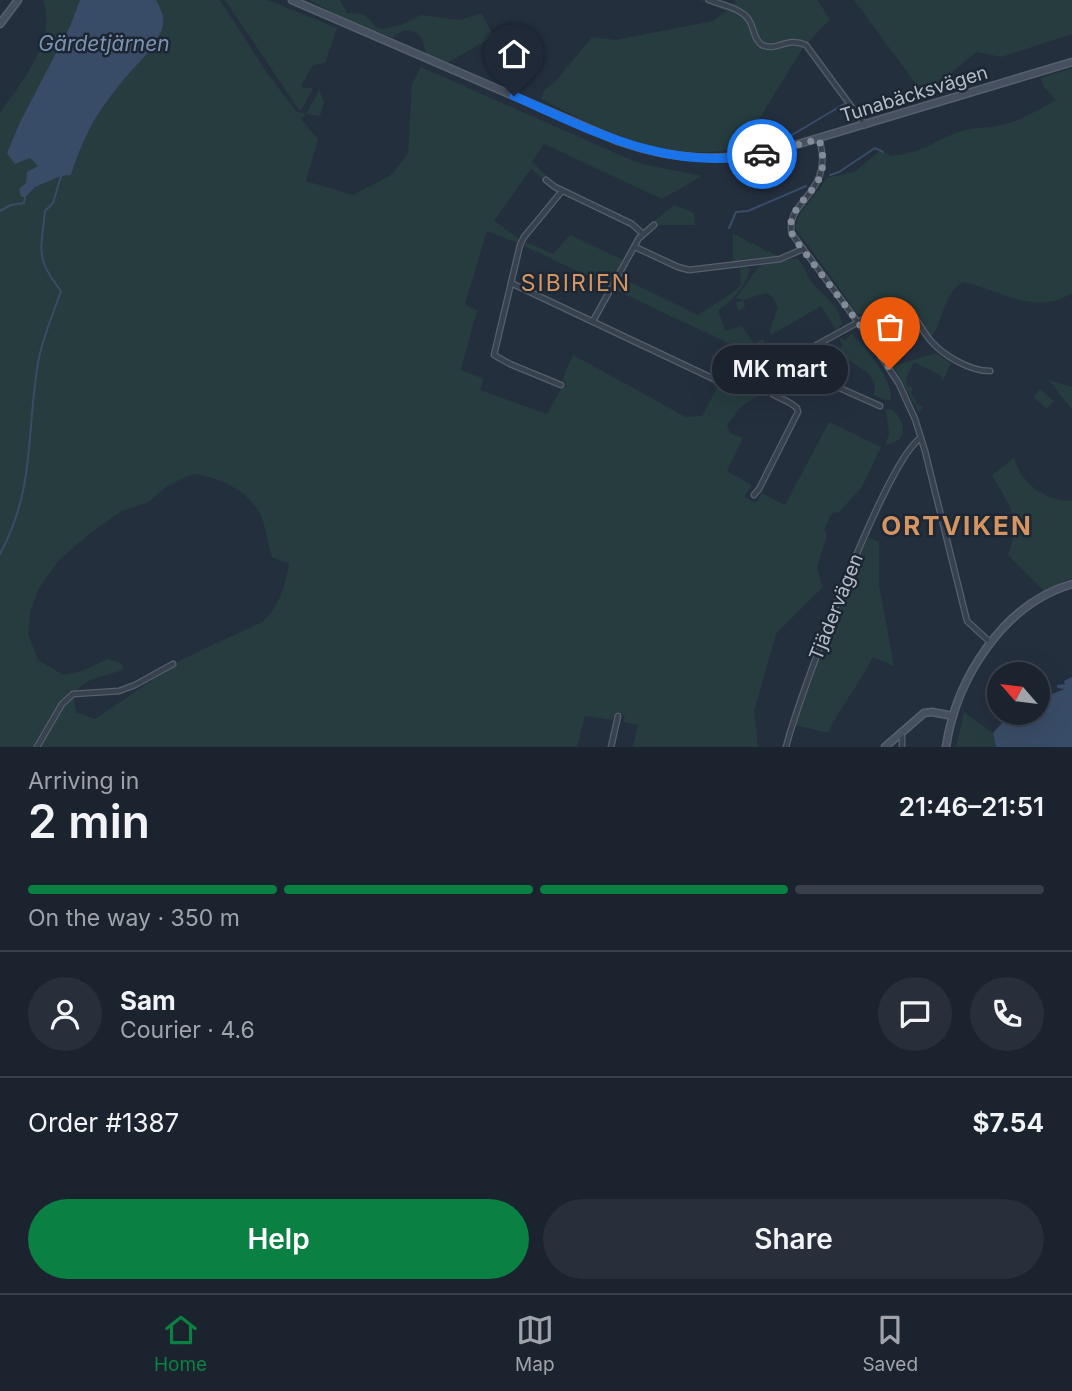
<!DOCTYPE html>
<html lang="en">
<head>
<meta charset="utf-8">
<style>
  :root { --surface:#1b232e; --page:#282f3a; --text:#f1f3f6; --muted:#a0a4aa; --line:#39404a; --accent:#0b8043 }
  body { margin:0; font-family:Inter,sans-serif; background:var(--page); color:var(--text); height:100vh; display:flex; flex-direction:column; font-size:26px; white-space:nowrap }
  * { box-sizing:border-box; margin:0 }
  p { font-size:23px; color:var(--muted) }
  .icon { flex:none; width:38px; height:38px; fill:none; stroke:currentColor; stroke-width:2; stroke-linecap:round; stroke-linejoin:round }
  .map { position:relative; height:747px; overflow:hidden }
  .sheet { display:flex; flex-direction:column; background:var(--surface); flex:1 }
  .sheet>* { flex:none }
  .needle { width:46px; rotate:298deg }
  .controls { position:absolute; left:987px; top:662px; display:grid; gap:14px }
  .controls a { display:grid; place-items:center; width:63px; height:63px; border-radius:50%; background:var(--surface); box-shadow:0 7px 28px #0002,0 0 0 2px var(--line); font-size:35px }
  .pin { position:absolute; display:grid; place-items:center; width:60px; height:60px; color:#fff; margin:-72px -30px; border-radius:50% 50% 50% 0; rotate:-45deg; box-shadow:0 0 7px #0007 }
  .pin .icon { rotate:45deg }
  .courier { position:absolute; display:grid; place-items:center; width:70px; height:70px; margin:-35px; border:5px solid #1a73e8; border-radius:50%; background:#fff; color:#222; box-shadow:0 2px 9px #0007 }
  .bubble { position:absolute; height:49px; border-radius:24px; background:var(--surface); box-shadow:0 7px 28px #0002,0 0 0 2px var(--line); font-size:23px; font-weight:600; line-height:49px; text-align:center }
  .summary em { font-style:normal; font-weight:600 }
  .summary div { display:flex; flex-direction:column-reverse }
  .summary { display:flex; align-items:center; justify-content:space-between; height:119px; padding:0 28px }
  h1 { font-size:46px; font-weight:600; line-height:52px }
  .bar { display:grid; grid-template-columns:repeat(4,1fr); gap:10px 7px; align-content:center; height:84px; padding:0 28px }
  .bar i { height:9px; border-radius:5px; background:var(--line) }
  .bar .selected { background:var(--accent) }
  .bar p { grid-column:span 4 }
  .line { display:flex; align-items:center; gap:18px; padding:0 28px; border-top:2px solid var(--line) }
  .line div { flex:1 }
  .round { display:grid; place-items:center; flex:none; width:74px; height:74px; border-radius:37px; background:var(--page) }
  .primary-button { display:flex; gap:14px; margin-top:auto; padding:14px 28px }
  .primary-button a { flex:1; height:80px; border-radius:42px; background:var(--accent); color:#fff; font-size:28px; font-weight:600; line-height:80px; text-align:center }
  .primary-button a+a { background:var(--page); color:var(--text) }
  .tab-bar { display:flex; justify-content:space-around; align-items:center; height:98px; border-top:2px solid var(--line); background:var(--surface); font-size:19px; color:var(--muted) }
  .tab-bar a { display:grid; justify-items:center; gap:4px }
  .tab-bar .selected { color:var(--accent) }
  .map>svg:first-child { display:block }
</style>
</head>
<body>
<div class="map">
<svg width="1072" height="747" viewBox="0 0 1072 747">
  <rect width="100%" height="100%" fill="#242f3e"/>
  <g fill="#263c3f" fill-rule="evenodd">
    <path d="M43 0H80L70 26 19 124 7 153 30 158 39 166 26 183 21 197 26 198 35 187 61 176 71 175C82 141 94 116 116 88 129 72 155 50 160 32 164 20 162 10 156 0H220L267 73 296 111 306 114 319 90 324 102 320 116 306 114 301 119 318 139 306 181 353 195 390 176 408 154 412 84 421 67 622 156 642 164 702 176 662 199 544 144 532 162 547 176 544 180 531 169 494 221 520 239 518 243 487 231 465 304 477 310 461 370 484 379 480 390 547 414 561 389 566 386V382L562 380 573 355 686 417 702 416 719 384H757L763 393 742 406 727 425 730 433 743 438 727 471 752 485 744 497 756 503 762 493 785 505 829 422 881 447 862 487 839 512 832 513 824 530 827 535 817 568 823 587 776 634 754 711 758 747H633L638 725 623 722 625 716 617 711 612 720 585 716 577 747H0V113C21 82 58 40 43 0ZM193 474C220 477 251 492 262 518 266 530 268 544 272 557L289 564C285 586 280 606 262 622L185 658 95 719 76 712C67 677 100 680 124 669L121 663 107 659 82 671 63 675 38 660 28 634 31 609 39 588 59 560 89 534 122 511 147 503 169 485Z"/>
    <polygon points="225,0 268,0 337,28 325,63 313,65 302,84 303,88 313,88 302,109 299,110"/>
    <path d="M309 0H340L347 13 364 14 377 28 382 29 401 25 421 15 460 20 481 13 494 36 447 63 427 55C424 49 424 41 420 36 412 27 400 29 393 38L345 19Z"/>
    <path d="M700 0H705L728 9 736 2 734 0H817L830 19 803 48 741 148C665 164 606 132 541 99L544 90 555 82 592 37 615 40 713 21 726 11Z"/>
    <path d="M854 0H1072V34L1001 57 977 52C958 66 944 81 922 92Z"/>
    <path d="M1072 68V293C1034 317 998 289 963 282 943 293 944 321 931 337 921 322 908 293 886 303 877 307 870 314 860 315L855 311C836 282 815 256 795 228 797 209 818 196 826 178L854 172 881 150 891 156C923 153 934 140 962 131 976 127 992 128 1006 124 1024 119 1039 109 1056 100L1044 87 1041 78Z"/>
    <polygon points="674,205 694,213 695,225 658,225 654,221"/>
    <polygon points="733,234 779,257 733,262"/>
    <polygon points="570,235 623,260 609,286 524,246 526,242 553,254"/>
    <path d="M797 258C803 264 805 271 809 278 819 294 840 304 842 324L836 330 821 306 771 335 770 330 778 307 773 297 766 293 743 300 745 308 738 310 736 303 743 300 736 298 759 266Z"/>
    <path d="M740 267 750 268C748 283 731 303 718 310L725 331 742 326 754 344 763 339 777 363 748 378 757 357 614 289 620 277 698 315 735 291 741 284Z"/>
    <polygon points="895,308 905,312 914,327 891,342 893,345 885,350 869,329 869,323 891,309"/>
    <path d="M851 334C865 345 894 382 891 400H885L874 395 875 384 869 374 838 353 842 345 839 337 845 340Z"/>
    <polygon points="936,353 951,363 943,381 940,375 914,362 906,378 907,385 913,389 911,393 916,400 916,404 923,407 919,412 893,366"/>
    <polygon points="1049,380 1072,387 1072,410"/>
    <polygon points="1040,389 1054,401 1047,409 1033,397"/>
    <path d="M892 409C907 424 909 441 885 445L889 434 886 410Z"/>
    <path d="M1014 458C1022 484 1044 501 1072 501V578L1044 591 1008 555C1022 518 1010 507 992 475Z"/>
    <path d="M868 537 879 542V585L894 666 873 657C860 684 840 706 828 733L794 725 824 643Z"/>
    <polygon points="964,712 993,733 996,747 956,747"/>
  </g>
  <g fill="#394c67">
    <path d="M80 0H156C162 11 166 20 161 31 152 53 131 69 117 88 94 116 82 141 71 175L61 176 35 187 25 198 21 196 19 189 26 183 27 172 38 166 30 158 15 164 7 153 19 124 70 26Z"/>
    <polygon points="1072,677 1072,747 996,747 993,733 1012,712 1038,712 1038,699 1065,689 1057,688 1057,685 1065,684 1064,681"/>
  </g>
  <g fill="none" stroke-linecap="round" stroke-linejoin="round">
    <g stroke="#394c67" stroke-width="2">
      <polyline points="767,144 787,138 844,104"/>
      <polyline points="830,175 839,172 875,148 883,152"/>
      <polyline points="0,211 11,205 24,203 25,198"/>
      <polyline points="729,228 736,212 748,211 806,186"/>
      <path d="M0 554C36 487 26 433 38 363 42 339 53 314 61 291 35 258 41 251 45 211L53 203 61 176"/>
    </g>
    <g stroke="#565f6c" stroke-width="7">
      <g id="street">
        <path d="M709 0C722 5 741 8 749 20 754 28 754 40 762 45 778 52 786 36 806 45L865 125"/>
        <path d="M819 139C836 194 783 201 792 234L866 333 899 384 915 419 925 451 967 621 991 643"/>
        <polyline points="546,180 555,187 632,224 642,233"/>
        <polyline points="635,247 678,267 689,270 780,259 803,249"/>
        <path d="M511 283 716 380 735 382 753 380 893 303C913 305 919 328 931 341 944 356 970 371 990 371"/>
        <polyline points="593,321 639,238 654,225"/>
        <polyline points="795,356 799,367 806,373 880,406"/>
        <polyline points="561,385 510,364 494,355 520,245 524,237 562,191"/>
        <path d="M754 495 759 489 798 412 797 408C779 393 772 402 758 377"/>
        <polyline points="902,731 902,747"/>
        <polyline points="37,747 62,704 73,694 119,691 135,685 173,664"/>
        <polyline points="611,747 618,716"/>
        <path d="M786 747C798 699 887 457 921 438"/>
      </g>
    </g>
    <g stroke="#565f6c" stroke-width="9">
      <g id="secondary">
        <path d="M292 0 618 141C673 160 717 162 775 151L1072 62"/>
        <polyline points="0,24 18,0"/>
        <polyline points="885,747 924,713 932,712 953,716"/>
        <path d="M946 747C956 679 1003 604 1072 584"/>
      </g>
    </g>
    <use href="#street" stroke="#38414e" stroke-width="4.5"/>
    <use href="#secondary" stroke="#465061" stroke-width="6"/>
  </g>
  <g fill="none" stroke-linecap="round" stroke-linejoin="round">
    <path stroke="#828b98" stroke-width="7" stroke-dasharray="0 12.6" d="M762 154 819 139C823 152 825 166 819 179 810 198 781 214 794 238L857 321 890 369"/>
    <path stroke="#1a73e8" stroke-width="9" d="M514 96C598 133 667 172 762 154"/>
  </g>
  <g text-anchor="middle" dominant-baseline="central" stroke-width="5" stroke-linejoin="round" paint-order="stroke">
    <g font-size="19" fill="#b4bcc9" stroke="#1d2633">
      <text transform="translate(914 94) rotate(-17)">Tunabäcksvägen</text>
      <text transform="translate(836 607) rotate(-68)">Tjädervägen</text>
    </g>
    <g font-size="21" font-style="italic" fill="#7c92b1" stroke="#1d2633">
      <text x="104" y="43">Gärdetjärnen</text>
    </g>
    <g font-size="23" letter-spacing="2" fill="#d59563" stroke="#1d2633">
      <text x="576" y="283">SIBIRIEN</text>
    </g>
    <g font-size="26" font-weight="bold" letter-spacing="2" fill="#d59563" stroke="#1d2633">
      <text x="957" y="525">ORTVIKEN</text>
    </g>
  </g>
</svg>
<div class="controls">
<a><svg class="needle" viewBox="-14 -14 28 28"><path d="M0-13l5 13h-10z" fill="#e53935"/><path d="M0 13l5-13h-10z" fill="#a0a4aa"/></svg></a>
</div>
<div class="pin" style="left:890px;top:369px;background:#ea580c"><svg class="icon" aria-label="bag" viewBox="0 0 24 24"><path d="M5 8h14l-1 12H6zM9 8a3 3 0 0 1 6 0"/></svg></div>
<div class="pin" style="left:514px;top:96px;background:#1f2937"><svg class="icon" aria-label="home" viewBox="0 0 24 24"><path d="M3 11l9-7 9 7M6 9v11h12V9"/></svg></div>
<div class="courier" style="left:762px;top:154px"><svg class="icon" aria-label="car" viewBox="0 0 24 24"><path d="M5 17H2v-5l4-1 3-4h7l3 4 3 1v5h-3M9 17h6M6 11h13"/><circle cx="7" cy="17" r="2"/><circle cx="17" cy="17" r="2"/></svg></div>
<div class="bubble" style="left:712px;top:345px;width:136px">MK mart</div>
</div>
<section class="sheet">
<div class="summary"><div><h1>2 min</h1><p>Arriving in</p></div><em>21:46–21:51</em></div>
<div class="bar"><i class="selected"></i><i class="selected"></i><i class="selected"></i><i></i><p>On the way · 350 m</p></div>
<div class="line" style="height:126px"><a class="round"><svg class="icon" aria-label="person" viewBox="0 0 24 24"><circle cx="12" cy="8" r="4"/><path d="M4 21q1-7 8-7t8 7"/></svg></a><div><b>Sam</b><p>Courier · 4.6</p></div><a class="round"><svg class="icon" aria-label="chat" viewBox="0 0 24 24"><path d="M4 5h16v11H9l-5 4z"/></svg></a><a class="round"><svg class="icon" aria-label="phone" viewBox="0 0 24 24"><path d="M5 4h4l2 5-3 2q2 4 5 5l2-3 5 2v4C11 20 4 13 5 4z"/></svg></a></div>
<div class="line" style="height:91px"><div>Order #1387</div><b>$7.54</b></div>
<div class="primary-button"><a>Help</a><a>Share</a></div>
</section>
<nav class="tab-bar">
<a class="selected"><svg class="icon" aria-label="home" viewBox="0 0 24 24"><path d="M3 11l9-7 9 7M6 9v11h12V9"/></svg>Home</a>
<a><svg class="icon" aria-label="map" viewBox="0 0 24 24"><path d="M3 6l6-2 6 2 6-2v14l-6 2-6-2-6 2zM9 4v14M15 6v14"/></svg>Map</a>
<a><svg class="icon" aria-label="saved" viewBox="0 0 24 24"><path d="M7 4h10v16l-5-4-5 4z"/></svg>Saved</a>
</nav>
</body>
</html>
